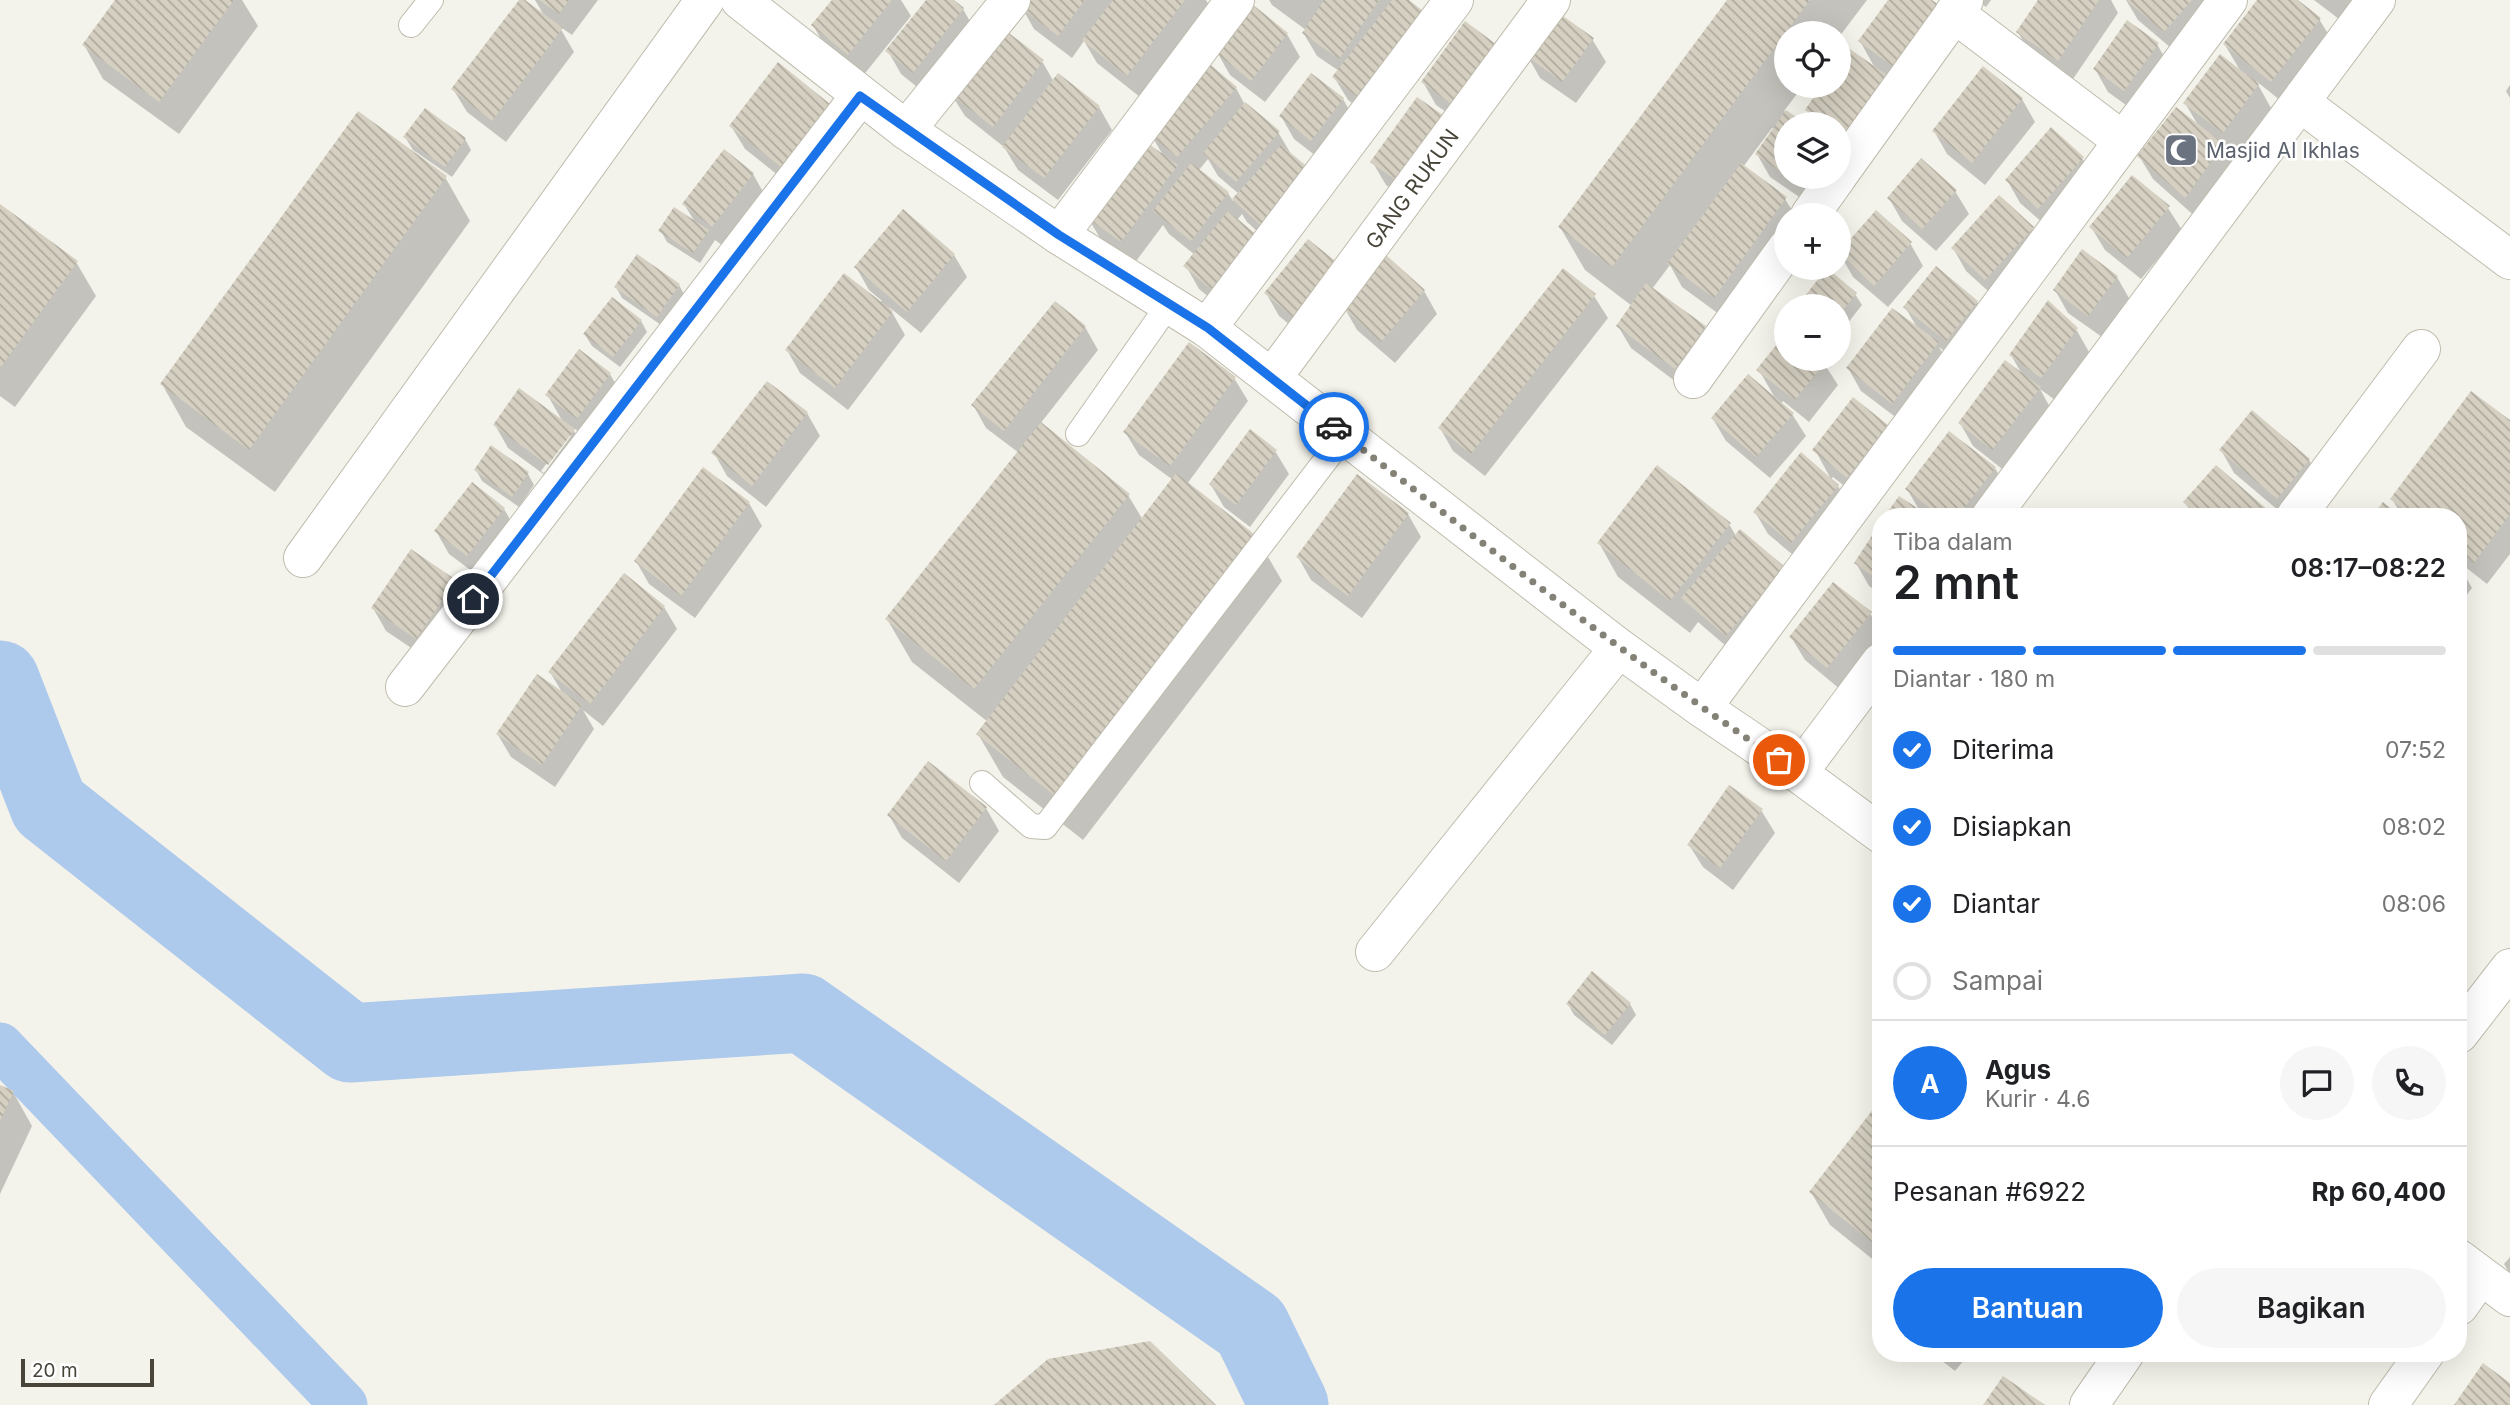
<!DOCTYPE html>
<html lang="id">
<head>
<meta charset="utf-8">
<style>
  :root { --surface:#fff; --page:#f6f6f6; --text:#202124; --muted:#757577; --line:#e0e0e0; --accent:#1a73e8 }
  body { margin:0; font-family:Inter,sans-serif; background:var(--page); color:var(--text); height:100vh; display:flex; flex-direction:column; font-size:26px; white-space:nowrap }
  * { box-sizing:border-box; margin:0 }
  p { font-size:23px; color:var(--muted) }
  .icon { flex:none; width:38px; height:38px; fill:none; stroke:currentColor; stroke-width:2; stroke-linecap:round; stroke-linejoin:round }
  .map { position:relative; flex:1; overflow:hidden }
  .drawer { position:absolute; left:1872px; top:508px; width:595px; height:854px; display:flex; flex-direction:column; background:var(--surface); border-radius:28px; box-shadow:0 7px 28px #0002 }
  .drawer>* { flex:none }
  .fabs { position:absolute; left:1774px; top:21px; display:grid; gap:14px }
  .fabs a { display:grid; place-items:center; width:77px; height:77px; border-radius:50%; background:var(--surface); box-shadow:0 7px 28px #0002; font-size:35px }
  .scale { position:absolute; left:21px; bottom:18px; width:133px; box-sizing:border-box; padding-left:7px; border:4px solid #484439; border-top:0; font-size:19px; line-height:24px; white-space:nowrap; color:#484439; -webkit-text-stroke:5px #fff; paint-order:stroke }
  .pin { position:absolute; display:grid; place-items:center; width:60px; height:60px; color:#fff; margin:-30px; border:4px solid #fff; border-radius:50%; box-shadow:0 2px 7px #0007 }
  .courier { position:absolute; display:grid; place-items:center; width:70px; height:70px; margin:-35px; border:5px solid #1a73e8; border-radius:50%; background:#fff; color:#222; box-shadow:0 2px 9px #0007 }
  .summary em { font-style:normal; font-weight:600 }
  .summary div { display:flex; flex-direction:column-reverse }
  .summary { display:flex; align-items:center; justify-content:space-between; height:119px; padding:0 21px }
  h1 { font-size:46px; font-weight:600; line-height:52px }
  .bar { display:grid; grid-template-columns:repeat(4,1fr); gap:10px 7px; align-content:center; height:84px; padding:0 21px }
  .bar i { height:9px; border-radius:5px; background:var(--line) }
  .bar .current { background:var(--accent) }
  .bar p { grid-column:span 4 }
  .line { display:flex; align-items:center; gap:18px; padding:0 21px; border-top:2px solid var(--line) }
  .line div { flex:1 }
  .round { display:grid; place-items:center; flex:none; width:74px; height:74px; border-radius:37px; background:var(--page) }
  ol { padding:0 21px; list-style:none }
  li { display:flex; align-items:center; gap:21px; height:77px }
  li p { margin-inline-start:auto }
  li .icon { padding:7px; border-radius:50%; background:var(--accent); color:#fff; stroke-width:4 }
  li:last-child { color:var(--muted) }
  li i { width:38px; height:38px; border:4px solid var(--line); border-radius:50% }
  .action { display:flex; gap:14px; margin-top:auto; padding:14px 21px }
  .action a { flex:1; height:80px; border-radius:42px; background:var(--accent); color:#fff; font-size:28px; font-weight:600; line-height:80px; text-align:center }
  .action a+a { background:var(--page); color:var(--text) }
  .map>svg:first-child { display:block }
</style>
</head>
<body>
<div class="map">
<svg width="2510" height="1405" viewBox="0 0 2510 1405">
  <defs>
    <pattern id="building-back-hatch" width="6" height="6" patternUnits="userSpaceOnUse" patternTransform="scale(1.75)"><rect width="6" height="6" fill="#d5d0c1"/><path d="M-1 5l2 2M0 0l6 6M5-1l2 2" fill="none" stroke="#afaa9e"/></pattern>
  </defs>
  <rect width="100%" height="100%" fill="#f4f3eb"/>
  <g fill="#0003" fill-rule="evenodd">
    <polygon points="117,0 242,0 258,26 179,134 103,79 84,45"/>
    <polygon points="521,0 545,17 535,0 598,0 572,35 559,26 574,52 506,142 467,112 453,89"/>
    <polygon points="834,0 901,0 911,16 862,77 826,48 813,25"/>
    <polygon points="928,0 951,0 963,9 976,32 927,95 901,74 888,51"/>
    <polygon points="1025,0 1206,0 1210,7 1140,97 1097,63 1084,41 1072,58 1034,29 1021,6"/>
    <polygon points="1269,0 1406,0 1380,125 1348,100 1334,77 1339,71 1317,56 1304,34 1306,30 1272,5"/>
    <polygon points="1729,0 1867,0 1839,37 1839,33 1787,33 1787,86 1803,86 1784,111 1803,124 1787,124 1787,177 1827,177 1808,203 1770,177 1757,154 1775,130 1772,128 1743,167 1785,199 1795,215 1787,215 1787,238 1727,320 1682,287 1670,265 1652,289 1704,327 1718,350 1688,391 1631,348 1618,326 1632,306 1585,270 1560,227"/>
    <polygon points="1890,0 1929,0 1942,9 1839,146 1839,124 1815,124 1807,110 1823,86 1839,86 1876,70 1860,41"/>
    <polygon points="1977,0 1991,0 1986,7"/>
    <polygon points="2040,0 2111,0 2118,13 2071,82 2031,55 2018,32"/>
    <polygon points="2126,0 2208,0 2178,54 2138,20"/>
    <polygon points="2259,0 2295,0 2319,19 2333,42 2285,104 2256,81 2271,108 2236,155 2221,143 2236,168 2199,220 2153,179 2139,156 2199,127 2185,103 2241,72 2225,45"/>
    <polygon points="2314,0 2352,0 2339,19"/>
    <polygon points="1465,23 1471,129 1436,105 1423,82"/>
    <polygon points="1287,34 1300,57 1265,102 1230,75 1217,52"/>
    <polygon points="1592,39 1606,62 1576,103 1540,78 1527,55"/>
    <polygon points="2157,44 2170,67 2137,113 2108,92 2095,69"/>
    <polygon points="1042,61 1054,82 1099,107 1112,130 1058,200 1018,170 1004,147 965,116 951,94"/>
    <polygon points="779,65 794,188 745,149 731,126"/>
    <polygon points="2510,85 2510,98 2506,91"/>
    <path d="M1236 88 1244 103 1278 132 1291 154 1281 253 1247 222 1242 214 1237 220 1226 311 1199 289 1186 266 1195 255 1169 234 1163 225 1134 264 1100 238 1087 216 1164 157 1149 131ZM1208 159 1218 176 1239 194 1233 201 1228 193 1199 170Z"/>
    <polygon points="1343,99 1356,122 1325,163 1294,139 1281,116"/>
    <polygon points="2022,99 2035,122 1985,185 1947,154 1934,131"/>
    <polygon points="1449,121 1417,207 1386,185 1373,163"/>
    <polygon points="405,137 465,139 471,150 452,177 413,150"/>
    <polygon points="2082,158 2095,180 2052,231 2020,203 2007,180"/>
    <polygon points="753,174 766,197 726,248 715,240 700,263 667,242 661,231 695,222 684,204"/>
    <polygon points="445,177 470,221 275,492 186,427 162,384"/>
    <polygon points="1955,191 1969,214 1936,251 1902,221 1889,198"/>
    <polygon points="0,206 76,262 96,296 15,407 0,396"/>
    <polygon points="2168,208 2182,230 2141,279 2105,250 2091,227"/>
    <polygon points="1876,213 1910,243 1923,266 1888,307 1853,277 1840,254"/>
    <polygon points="2032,228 2045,251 1999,301 1966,271 1953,248"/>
    <polygon points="954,255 967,277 921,333 889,307 905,335 848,410 800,373 787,350 882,301 869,290 856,267"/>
    <polygon points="1342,269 1424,291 1437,314 1395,363 1357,330 1344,307 1313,344 1279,316 1266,293"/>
    <polygon points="1827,271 1855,294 1862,305 1839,334 1839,306 1799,306"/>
    <polygon points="2117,277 2130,300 2102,337 2068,313 2055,290"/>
    <polygon points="679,285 685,296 664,327 622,298 616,287"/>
    <polygon points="1594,296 1608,318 1485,476 1453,451 1440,428"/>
    <polygon points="1977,302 1990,324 1960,363 1939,347 1950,366 1906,425 1861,391 1848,368 1918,329 1905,307"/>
    <polygon points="641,321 647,332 620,367 592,346 585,335"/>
    <polygon points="1085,327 1098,350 1040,424 1128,495 1143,520 1173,480 1139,455 1125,432 1234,378 1248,401 1187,484 1257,538 1282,581 1083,840 1003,777 978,734 988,722 912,662 887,619 1019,453 986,428 973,405"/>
    <polygon points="2076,329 2089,352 2055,400 2040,389 2052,411 2006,472 1973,446 1960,423 2023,376 2011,355"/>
    <polygon points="1787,359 1821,359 1838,385 1809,422 1783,401 1781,404 1792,414 1806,436 1770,478 1726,441 1713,419 1775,398 1759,370"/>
    <path d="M610 374 623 397 591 441 571 426 586 452 561 487 508 448 495 425 563 422 548 396ZM567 436H571L544 473 541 471Z"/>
    <polygon points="767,383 807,413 820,436 766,507 727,476 714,453"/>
    <polygon points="2510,423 2510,554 2487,584 2459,562 2459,516 2402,516 2392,499"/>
    <polygon points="1887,426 1900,449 1861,499 1833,477 1831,479 1815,450"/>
    <polygon points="2221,450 2309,460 2322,483 2285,516 2234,473"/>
    <polygon points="1275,451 1289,474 1250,527 1224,507 1211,485"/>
    <polygon points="2216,467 2273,516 2193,516 2185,502"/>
    <polygon points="1995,468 2008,491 1988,516 1887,516 1899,498 1921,513 1907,489"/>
    <polygon points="476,470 528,474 534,485 519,507 482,481"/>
    <polygon points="1838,486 1851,508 1805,565 1768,534 1755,512"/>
    <polygon points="749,503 762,526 695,618 649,584 636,561"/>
    <polygon points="504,509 517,532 481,578 449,554 436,531"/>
    <polygon points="1408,514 1421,537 1362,618 1311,580 1298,557"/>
    <polygon points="1729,524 1736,536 1784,569 1740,658 1698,622 1690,633 1618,577 1599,543"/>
    <polygon points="1881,525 1881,594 1869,586 1856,563"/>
    <polygon points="2459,565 2472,588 2459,605"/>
    <polygon points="454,581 468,604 429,660 386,631 373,608"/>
    <polygon points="664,607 677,629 603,726 583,710 594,729 555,787 511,757 498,735 563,694 550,672"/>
    <polygon points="1870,613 1881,633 1881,639 1841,690 1805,660 1791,637"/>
    <polygon points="986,808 999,831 959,883 902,838 889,815"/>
    <polygon points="1761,810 1775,833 1733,890 1703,867 1689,845"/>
    <polygon points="1568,1004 1630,1004 1636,1015 1612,1045 1574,1015"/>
    <polygon points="0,1087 13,1092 32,1126 0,1194"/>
    <polygon points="1881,1102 1881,1266 1830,1225 1811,1192"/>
    <polygon points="2510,1257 2510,1274 2504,1264"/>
    <polygon points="1932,1353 1970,1353 1955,1371"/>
  </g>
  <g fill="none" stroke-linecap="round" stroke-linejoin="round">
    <polyline stroke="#adc9eb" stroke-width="47" points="0,1046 344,1405"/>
    <polyline stroke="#adc9eb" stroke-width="79" points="0,680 49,806 350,1043 803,1013 1251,1327 1289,1405"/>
  </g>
  <g fill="url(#building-back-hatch)">
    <polygon points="115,0 234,0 159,102 82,45"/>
    <polygon points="519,0 525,0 563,28 492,121 451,89"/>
    <polygon points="539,0 569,0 559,14"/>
    <polygon points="832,0 892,0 848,55 811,25"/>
    <polygon points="926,0 954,0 964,8 913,73 885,51"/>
    <polygon points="1023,0 1085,0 1058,36 1019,6"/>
    <polygon points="1113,0 1185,0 1127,76 1082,40"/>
    <polygon points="1324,0 1379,0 1339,59 1302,33"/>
    <polygon points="1392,0 1409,0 1432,18 1366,104 1332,77"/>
    <polygon points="1727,0 1810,0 1612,267 1558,227"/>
    <polygon points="1888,0 1932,0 1943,8 1898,70 1858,41"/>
    <polygon points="2038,0 2099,0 2058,61 2016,32"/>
    <polygon points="2126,0 2192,0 2164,32"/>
    <polygon points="2257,0 2298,0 2321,18 2271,82 2223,44"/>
    <polygon points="1252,4 1288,33 1251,81 1215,52"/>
    <polygon points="1556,11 1594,38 1562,82 1525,55"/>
    <polygon points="2127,20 2159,43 2124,91 2093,69"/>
    <polygon points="1465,21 1500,47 1457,108 1421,82"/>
    <polygon points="1000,26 1044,60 993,127 949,93"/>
    <polygon points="1847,47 1894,80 1852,142 1839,134 1839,124 1825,124 1805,110 1821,86 1839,86 1839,59"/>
    <polygon points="2220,54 2259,84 2223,133 2183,103"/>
    <polygon points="1206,61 1237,87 1177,157 1146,131"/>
    <polygon points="778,62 830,104 781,167 729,126"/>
    <polygon points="1983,66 2023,98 1972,163 1932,131"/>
    <polygon points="1058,73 1100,106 1044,178 1002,147"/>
    <polygon points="1311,73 1344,98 1311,141 1279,116"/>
    <polygon points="1417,97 1450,120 1403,185 1370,162"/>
    <polygon points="1245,102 1280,131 1236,182 1203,153"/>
    <polygon points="2176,107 2224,144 2185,198 2137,156"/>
    <polygon points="425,108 466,138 445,167 403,137"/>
    <polygon points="1786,110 1806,124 1787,124 1787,176 1755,154"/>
    <polygon points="358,111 447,176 249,450 160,384"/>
    <polygon points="2051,127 2084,157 2038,209 2005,180"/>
    <polygon points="1142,139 1178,165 1121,242 1085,216"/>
    <polygon points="1281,145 1315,173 1267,231 1232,199"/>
    <polygon points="724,149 754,173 712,227 682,204"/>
    <polygon points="1921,158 1957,190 1922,229 1887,198"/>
    <polygon points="1191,163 1229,192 1191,241 1153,211"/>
    <polygon points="1741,163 1787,197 1714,298 1667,264"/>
    <polygon points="2132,175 2170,206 2127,258 2089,227"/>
    <polygon points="1999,195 2034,227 1985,280 1951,248"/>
    <polygon points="0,204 78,261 0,368"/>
    <polygon points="674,207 709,230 693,253 658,231"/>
    <polygon points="903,209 955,254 907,312 854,267"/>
    <polygon points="1876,210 1912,242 1874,286 1839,252"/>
    <polygon points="1228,211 1257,235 1212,290 1183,266"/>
    <polygon points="1308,239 1344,268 1300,323 1264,293"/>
    <polygon points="2082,249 2118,276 2088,316 2053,290"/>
    <polygon points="637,254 680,284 657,317 614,287"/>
    <polygon points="1386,255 1425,290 1381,342 1342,307"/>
    <polygon points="1936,266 1978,301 1946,341 1903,307"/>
    <polygon points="1563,268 1596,294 1471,454 1438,428"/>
    <polygon points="1827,268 1857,293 1839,315 1839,306 1797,306"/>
    <polygon points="844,273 893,311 835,388 785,350"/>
    <polygon points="1646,283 1706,326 1675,369 1616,326"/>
    <polygon points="612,297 642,320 613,357 583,334"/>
    <polygon points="2048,300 2078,328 2041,378 2009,355"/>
    <polygon points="1055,301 1086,326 1004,431 971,405"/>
    <polygon points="1892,308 1939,342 1892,404 1846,368"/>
    <polygon points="1787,332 1787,359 1823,359 1826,361 1795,400 1756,370"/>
    <polygon points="1189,342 1236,377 1170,466 1123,432"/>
    <polygon points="579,349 611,373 577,419 545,395"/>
    <polygon points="2005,360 2041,387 1992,450 1958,423"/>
    <polygon points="1748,374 1794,413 1756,457 1711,418"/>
    <polygon points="767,381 808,412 752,486 711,453"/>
    <polygon points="519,388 575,429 548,465 493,425"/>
    <polygon points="2471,391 2510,420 2510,514 2474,563 2459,551 2459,516 2413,516 2390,499"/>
    <polygon points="1853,397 1888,425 1847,478 1812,450"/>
    <polygon points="2252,410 2310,459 2277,499 2219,450"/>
    <polygon points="1041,422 1130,494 974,689 885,619"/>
    <polygon points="1250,429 1277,450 1236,505 1209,484"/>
    <polygon points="1949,431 1996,467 1958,516 1940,516 1905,489"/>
    <polygon points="491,445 529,472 512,497 474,470"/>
    <polygon points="1801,452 1839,485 1791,543 1753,512"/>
    <polygon points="1657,465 1731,523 1670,601 1597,543"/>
    <polygon points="2216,465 2275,516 2199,516 2183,502"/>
    <polygon points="703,467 750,502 681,596 634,561"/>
    <polygon points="1176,473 1258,537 1058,798 976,734"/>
    <polygon points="1357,474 1409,513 1348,596 1296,557"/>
    <polygon points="472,482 505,508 467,556 434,531"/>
    <polygon points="1899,496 1929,516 1885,516"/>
    <polygon points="2383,502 2401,516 2372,516"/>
    <polygon points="1881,522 1881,582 1854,563"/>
    <polygon points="1740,529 1785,567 1726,636 1681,598"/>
    <polygon points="411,549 456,580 416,639 371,608"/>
    <polygon points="624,573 665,606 590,704 548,672"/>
    <polygon points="1833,582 1872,612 1827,668 1789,637"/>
    <polygon points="537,674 582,705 542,765 496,734"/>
    <polygon points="928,761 987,807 946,861 887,815"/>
    <polygon points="1729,785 1763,809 1720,868 1687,845"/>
    <polygon points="1592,971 1631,1003 1605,1035 1566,1004"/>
    <polygon points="0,1085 14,1091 0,1121"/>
    <polygon points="1881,1099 1881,1241 1877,1246 1809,1192"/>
    <polygon points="1150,1341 1216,1405 994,1405 1048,1359"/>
    <polygon points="2483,1363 2510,1383 2510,1405 2454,1405"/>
    <polygon points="2003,1376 2045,1405 1983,1405"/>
  </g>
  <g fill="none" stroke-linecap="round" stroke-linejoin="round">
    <g stroke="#bfbcae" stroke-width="26">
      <g id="service">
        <polyline points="411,25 431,0"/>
        <polyline points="1078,434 1169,304"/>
        <polyline points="982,783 1031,826 1045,827 1345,435"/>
      </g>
    </g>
    <g stroke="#bfbcae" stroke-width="40">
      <g id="minor">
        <polyline points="740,0 906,130 1059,235 1207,328 1619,648 1702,708 1798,773 1881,834"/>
        <polyline points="1954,13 2123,141"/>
        <polyline points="2301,103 2510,260"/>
        <polyline points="906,130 1011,0"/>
        <polyline points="1839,174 1964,0"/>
        <polyline points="1810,215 1837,177"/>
        <polyline points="1059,235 1235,0"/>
        <polyline points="1207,328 1454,0"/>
        <polyline points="1272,378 1551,0"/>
        <polyline points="1693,379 1787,248"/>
        <polyline points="1991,516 2376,0"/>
        <polyline points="2296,516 2421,349"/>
        <polyline points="303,558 705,0"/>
        <polyline points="405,687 860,96"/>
        <polyline points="1702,708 2228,0"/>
        <polyline points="1798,773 1881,662"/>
        <polyline points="1375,952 1619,648"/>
        <polyline points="2459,1034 2510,968"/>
        <polyline points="2459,1259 2510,1297"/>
        <polyline points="2459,1306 2480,1276"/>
        <polyline points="2089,1405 2125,1353"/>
        <polyline points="2388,1405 2425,1353"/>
      </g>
    </g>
    <use href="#service" stroke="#fff" stroke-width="24"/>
    <use href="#minor" stroke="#fff" stroke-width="38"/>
  </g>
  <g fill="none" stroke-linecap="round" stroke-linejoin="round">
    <path stroke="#848177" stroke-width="7" stroke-dasharray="0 12.6" d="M1334 427C1480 541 1625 657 1779 760"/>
    <polyline stroke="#1a73e8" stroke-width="9" points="473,599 860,96 1059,235 1208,328 1334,427"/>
  </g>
  <defs>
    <g id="mosque-square" transform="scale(1.75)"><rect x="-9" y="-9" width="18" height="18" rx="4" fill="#6b7280" stroke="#fff"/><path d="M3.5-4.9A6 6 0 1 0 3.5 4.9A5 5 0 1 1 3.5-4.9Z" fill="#fff"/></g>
  </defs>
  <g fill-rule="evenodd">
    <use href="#mosque-square" x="2181" y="150"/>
  </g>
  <g text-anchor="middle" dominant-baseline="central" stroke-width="5" stroke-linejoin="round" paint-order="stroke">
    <g font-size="21" fill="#5b616d" stroke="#fff" text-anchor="start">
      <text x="2206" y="150">Masjid Al Ikhlas</text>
    </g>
    <g font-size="21" fill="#484439" stroke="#fff">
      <text transform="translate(1412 189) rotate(-54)">GANG RUKUN</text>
    </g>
  </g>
</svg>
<div class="fabs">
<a><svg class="icon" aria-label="locate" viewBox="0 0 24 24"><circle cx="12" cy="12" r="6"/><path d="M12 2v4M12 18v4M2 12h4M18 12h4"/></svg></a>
<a><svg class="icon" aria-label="layers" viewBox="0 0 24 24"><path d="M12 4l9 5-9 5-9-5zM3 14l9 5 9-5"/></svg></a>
<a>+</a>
<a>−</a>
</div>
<div class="scale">20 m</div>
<div class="pin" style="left:1779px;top:760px;background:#ea580c"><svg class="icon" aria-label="bag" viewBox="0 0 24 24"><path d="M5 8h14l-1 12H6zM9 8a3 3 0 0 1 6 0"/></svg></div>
<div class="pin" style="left:473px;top:599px;background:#1f2937"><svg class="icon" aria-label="home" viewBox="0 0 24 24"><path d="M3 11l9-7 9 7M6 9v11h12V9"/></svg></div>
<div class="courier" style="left:1334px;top:427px"><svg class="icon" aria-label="car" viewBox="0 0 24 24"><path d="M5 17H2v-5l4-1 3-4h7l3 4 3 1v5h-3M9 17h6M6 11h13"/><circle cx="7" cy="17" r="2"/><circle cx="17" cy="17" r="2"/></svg></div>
<section class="drawer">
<div class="summary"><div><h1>2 mnt</h1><p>Tiba dalam</p></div><em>08:17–08:22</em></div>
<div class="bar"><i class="current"></i><i class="current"></i><i class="current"></i><i></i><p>Diantar · 180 m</p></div>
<ol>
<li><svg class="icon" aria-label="check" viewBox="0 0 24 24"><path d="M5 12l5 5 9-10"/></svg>Diterima<p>07:52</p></li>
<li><svg class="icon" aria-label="check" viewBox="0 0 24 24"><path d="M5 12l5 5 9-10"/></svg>Disiapkan<p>08:02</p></li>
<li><svg class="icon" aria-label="check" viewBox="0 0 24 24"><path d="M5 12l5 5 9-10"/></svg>Diantar<p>08:06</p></li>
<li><i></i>Sampai</li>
</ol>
<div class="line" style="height:126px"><b class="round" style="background:var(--accent);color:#fff">A</b><div><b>Agus</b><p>Kurir · 4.6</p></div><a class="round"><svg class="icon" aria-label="chat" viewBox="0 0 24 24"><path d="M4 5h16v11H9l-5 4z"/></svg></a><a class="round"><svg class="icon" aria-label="phone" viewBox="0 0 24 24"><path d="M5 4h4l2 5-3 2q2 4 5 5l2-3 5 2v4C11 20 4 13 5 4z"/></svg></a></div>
<div class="line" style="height:91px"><div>Pesanan #6922</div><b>Rp 60,400</b></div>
<div class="action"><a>Bantuan</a><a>Bagikan</a></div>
</section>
</div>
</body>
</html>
